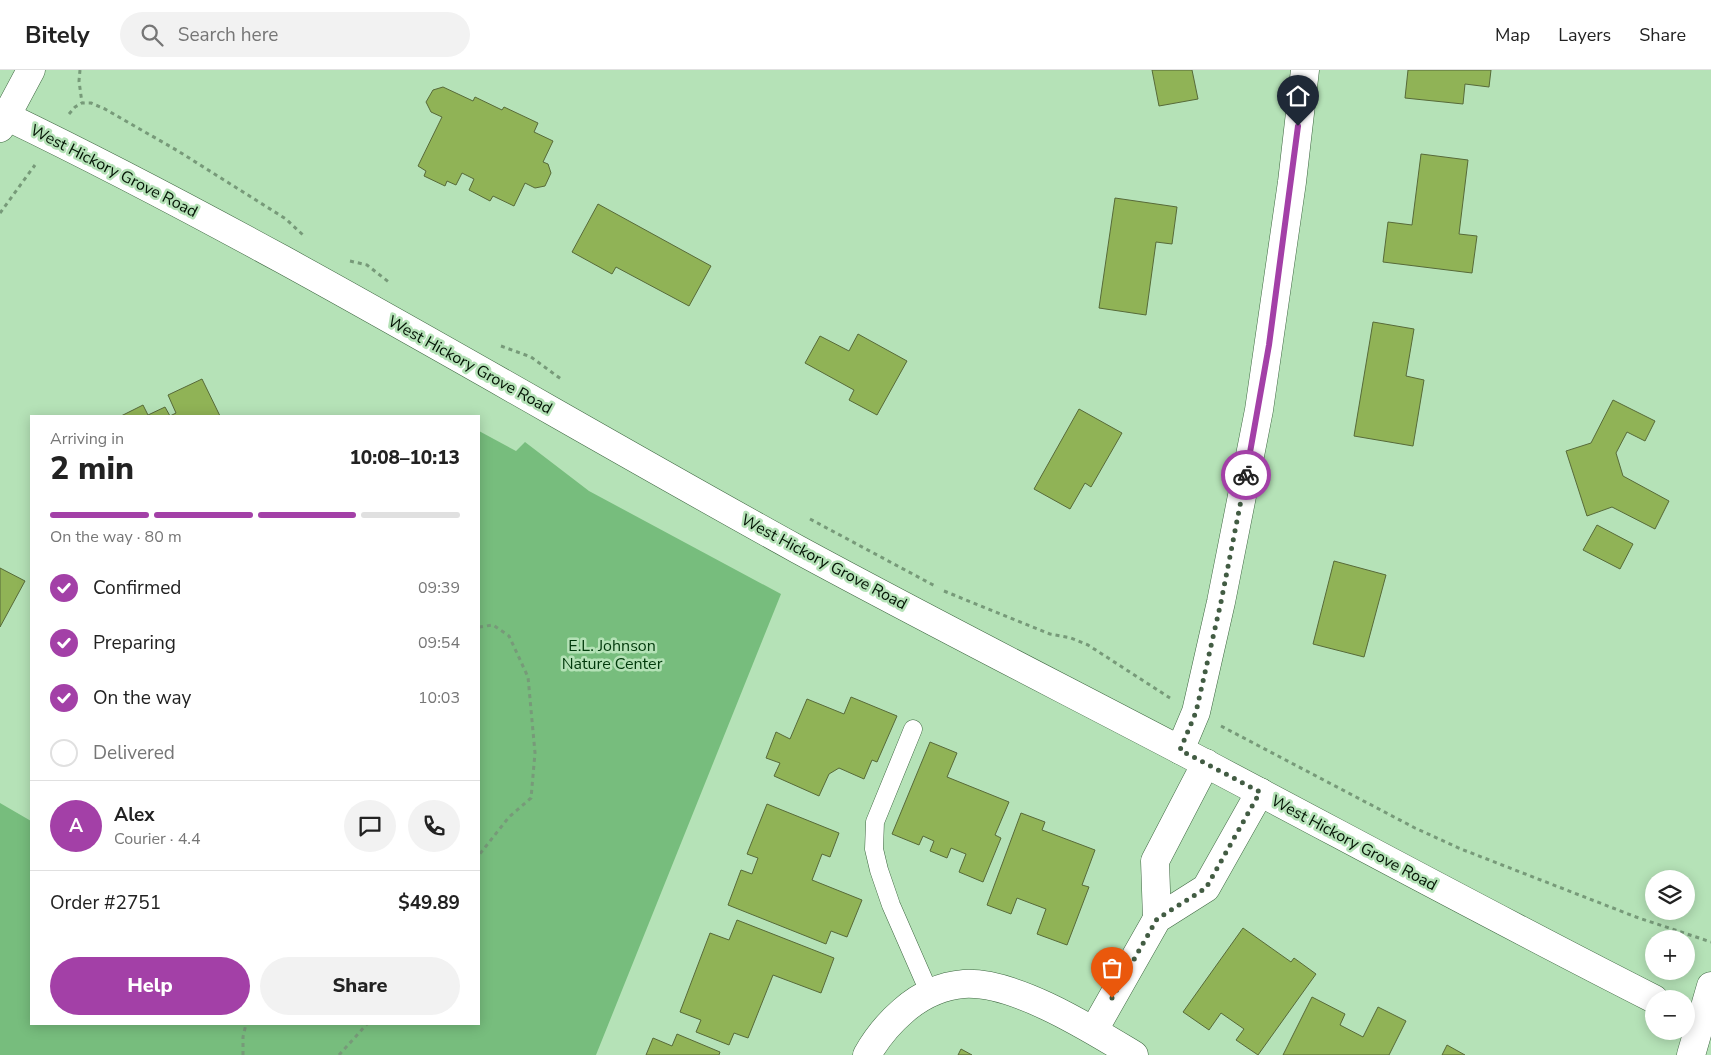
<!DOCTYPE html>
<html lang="en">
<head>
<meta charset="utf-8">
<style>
  :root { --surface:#fff; --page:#f2f2f2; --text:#222; --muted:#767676; --line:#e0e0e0; --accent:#a340a7 }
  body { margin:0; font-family:"Nunito Sans",sans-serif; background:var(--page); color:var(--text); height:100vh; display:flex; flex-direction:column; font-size:19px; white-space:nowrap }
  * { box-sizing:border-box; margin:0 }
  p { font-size:16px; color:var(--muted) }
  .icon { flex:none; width:28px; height:28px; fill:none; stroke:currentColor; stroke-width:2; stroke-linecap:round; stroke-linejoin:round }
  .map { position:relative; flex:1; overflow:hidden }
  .drawer { position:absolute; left:30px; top:345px; width:450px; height:610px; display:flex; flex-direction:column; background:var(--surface); border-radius:0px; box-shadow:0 2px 12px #0003 }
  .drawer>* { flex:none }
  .tools { position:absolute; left:1645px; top:800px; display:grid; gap:10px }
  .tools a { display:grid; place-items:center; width:50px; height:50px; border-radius:50%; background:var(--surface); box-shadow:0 2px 12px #0003; font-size:25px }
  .pin { position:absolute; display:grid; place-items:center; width:42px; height:42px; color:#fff; margin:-51px -21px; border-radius:50% 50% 50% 0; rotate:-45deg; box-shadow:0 0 5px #0007 }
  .pin .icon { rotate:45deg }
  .courier { position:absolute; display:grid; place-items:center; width:50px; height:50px; margin:-25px; border:4px solid #a340a7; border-radius:50%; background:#fff; color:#222; box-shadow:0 1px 6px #0007 }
  .overview em { font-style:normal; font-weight:800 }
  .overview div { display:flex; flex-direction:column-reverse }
  .overview { display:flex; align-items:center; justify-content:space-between; height:85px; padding:0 20px }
  h1 { font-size:32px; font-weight:800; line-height:38px }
  .bar { display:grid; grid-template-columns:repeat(4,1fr); gap:8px 5px; align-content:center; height:60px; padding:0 20px }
  .bar i { height:6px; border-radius:4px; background:var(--line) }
  .bar .active { background:var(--accent) }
  .bar p { grid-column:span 4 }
  .line { display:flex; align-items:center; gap:12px; padding:0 20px; border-top:1px solid var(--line) }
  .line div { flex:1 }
  .round { display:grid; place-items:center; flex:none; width:52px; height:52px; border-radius:26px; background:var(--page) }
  ol { padding:0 20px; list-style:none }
  li { display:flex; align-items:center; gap:15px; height:55px }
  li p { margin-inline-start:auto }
  li .icon { padding:5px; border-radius:50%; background:var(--accent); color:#fff; stroke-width:4 }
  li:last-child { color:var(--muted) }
  li i { width:28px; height:28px; border:2px solid var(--line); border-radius:50% }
  .cta { display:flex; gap:10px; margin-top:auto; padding:10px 20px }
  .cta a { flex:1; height:58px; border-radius:30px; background:var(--accent); color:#fff; font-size:20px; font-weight:800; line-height:58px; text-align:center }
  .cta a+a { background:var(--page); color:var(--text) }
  header { display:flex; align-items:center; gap:30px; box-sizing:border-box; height:70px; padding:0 25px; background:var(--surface); border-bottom:1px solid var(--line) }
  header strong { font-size:24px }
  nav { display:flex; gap:28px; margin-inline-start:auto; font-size:18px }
  .search { width:350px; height:45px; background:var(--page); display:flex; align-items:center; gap:12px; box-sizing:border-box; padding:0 18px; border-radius:28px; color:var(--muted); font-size:19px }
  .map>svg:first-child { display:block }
</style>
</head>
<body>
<header>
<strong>Bitely</strong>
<div class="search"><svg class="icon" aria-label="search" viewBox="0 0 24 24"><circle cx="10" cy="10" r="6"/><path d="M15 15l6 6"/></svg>Search here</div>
<nav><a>Map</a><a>Layers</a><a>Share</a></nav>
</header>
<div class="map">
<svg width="1711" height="985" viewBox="0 0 1711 985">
  <rect width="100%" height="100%" fill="#b5e2b7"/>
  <polygon fill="#77bd7d" points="479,361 516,381 525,372 589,421 781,524 596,985 0,985 0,733 31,751 31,954 479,954"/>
  <g fill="#90b356" stroke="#576a39">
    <polygon points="1152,0 1192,0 1198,29 1159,36"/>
    <polygon points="1408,0 1491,0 1489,17 1465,14 1463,34 1405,28"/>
    <polygon points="443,17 473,31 475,27 502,40 504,37 538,53 534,62 553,71 543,92 548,94 551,103 545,116 535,118 525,113 514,136 493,126 490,131 469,120 474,109 462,103 456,115 447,111 445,116 424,106 426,101 418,96 442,47 431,42 426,32 433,20"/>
    <polygon points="1421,84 1468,90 1459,164 1477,166 1472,203 1383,192 1388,152 1412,155"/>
    <polygon points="1115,128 1177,137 1172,174 1156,172 1146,245 1099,238"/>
    <polygon points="598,134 711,196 689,236 616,197 612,204 572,182"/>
    <polygon points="1373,252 1414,259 1406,306 1424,310 1413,376 1354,366"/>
    <polygon points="858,264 907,291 877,345 849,330 854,320 805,293 820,266 849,281"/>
    <polygon points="202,309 220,346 170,346 176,343 168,325"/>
    <polygon points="1613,330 1655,351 1645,371 1627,362 1616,383 1623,406 1669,431 1655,459 1612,437 1587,446 1566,381 1591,373"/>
    <polygon points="143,335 148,345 165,337 170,346 121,346"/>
    <polygon points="1079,339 1122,363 1091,417 1085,413 1070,439 1034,419"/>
    <polygon points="1597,455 1633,474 1620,499 1583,480"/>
    <polygon points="1334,491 1386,505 1364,587 1313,574"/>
    <polygon points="0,498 25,511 0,557"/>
    <polygon points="851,627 897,646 877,692 872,690 864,709 839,698 829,704 819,726 774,706 780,693 766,688 776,662 790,669 807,629 844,644"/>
    <polygon points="930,672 957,683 947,707 1009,732 995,765 1001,768 983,812 959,802 966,784 951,778 947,788 930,781 934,771 923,766 919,775 892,764"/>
    <polygon points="767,734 839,763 830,787 822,784 812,810 862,830 847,867 831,861 826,874 728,835 741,800 752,804 758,788 747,784"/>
    <polygon points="1021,743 1045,752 1042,760 1095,780 1082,815 1089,817 1067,875 1037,864 1046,839 1017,828 1011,844 987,835"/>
    <polygon points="737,850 834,888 821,923 773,905 748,968 734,963 729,975 696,962 701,950 680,942 710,863 729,870"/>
    <polygon points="1243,858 1291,892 1294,888 1316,904 1258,985 1236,970 1244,959 1221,943 1209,960 1183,942"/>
    <polygon points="1312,927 1345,944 1340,955 1363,967 1378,937 1406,951 1389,985 1283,985"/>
    <polygon points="677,964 720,982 719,985 646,985 653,968 672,976"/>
    <polygon points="1447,975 1465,985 1442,985"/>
    <polygon points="961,979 972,985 958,985"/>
  </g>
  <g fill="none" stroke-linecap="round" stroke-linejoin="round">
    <g stroke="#3e6741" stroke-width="19">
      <polyline id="service" points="913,659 875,752 874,779 879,800 891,835 929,922"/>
    </g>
    <g stroke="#3e6741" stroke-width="29">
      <g id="minor">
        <polyline points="1180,680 1196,642 1221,532 1259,340 1292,112 1305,0"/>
        <polyline points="1157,849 1155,791 1206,693"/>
        <polyline points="1094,960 1157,849 1206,818 1260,722"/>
        <path d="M867 985C876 969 889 953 903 941 921 925 940 916 964 914 1015 911 1091 959 1134 985"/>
      </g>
    </g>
    <g stroke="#3e6741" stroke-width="29">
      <g id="tertiary">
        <path d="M6 46C277 177 534 334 797 479 924 548 1052 613 1180 680 1338 763 1494 848 1654 929"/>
        <polyline points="0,58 31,0"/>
      </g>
    </g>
    <g stroke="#3e6741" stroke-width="29">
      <polyline id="trunk" points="1691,985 1711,916"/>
    </g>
    <g stroke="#779a79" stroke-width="3" stroke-dasharray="4 4" stroke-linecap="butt">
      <polyline points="80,0 79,11 82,33"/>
      <polyline points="69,44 75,37 82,33 91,33 105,39 178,81 286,149 303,165"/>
      <polyline points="0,143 35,95"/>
      <polyline points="350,191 367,195 390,213"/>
      <polyline points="501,276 531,287 561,309"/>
      <polyline points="810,449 935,516"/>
      <polyline points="944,521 1050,564 1071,568 1088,575 1170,628"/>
      <polyline points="479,557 493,555 509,566 528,607 535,683 531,728 509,747 479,785"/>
      <polyline points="1221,656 1415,758 1461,779 1636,847 1711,872"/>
      <polyline points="243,985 243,967 246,954"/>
      <polyline points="339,985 367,954"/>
    </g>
    <use href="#service" stroke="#fff" stroke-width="18"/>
    <use href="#minor" stroke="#fff" stroke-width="28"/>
    <use href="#tertiary" stroke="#fff" stroke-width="28"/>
    <use href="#trunk" stroke="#fff" stroke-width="28"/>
  </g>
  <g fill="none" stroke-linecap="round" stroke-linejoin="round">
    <polyline stroke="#425c43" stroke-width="5" stroke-dasharray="0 9" points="1112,928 1157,849 1206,818 1260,722 1180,680 1196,642 1221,532 1246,405"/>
    <polyline stroke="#a340a7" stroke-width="6" points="1246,405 1269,275 1298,56"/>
  </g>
  <g text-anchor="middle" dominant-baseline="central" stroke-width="5" stroke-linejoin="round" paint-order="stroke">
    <g font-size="16" fill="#041405" stroke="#b5e2b7">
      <text transform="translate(114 101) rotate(27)">West Hickory Grove Road</text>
      <text transform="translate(470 295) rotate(29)">West Hickory Grove Road</text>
      <text transform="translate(824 492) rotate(28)">West Hickory Grove Road</text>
      <text transform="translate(1354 773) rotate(28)">West Hickory Grove Road</text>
    </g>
    <g font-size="16" fill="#00390b" stroke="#b5e2b7">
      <text x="612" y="576">E.L. Johnson<tspan x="612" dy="18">Nature Center</tspan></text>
    </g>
  </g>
</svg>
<div class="tools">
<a><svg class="icon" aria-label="layers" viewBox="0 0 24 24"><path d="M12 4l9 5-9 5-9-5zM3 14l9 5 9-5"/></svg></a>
<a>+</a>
<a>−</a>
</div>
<div class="pin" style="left:1112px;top:928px;background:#ea580c"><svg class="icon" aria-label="bag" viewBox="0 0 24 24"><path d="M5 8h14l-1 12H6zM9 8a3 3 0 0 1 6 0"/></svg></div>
<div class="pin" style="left:1298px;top:56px;background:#1f2937"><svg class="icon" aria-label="home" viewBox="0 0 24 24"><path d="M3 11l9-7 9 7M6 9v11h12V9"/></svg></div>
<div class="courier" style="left:1246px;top:405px"><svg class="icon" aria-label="bike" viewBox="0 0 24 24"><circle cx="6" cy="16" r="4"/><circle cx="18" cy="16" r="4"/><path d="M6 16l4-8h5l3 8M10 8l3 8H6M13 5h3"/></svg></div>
<section class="drawer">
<div class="overview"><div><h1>2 min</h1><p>Arriving in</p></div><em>10:08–10:13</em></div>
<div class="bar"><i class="active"></i><i class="active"></i><i class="active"></i><i></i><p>On the way · 80 m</p></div>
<ol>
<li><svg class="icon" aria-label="check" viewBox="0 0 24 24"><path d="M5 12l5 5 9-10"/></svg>Confirmed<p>09:39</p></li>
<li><svg class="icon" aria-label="check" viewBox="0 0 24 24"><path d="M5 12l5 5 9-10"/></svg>Preparing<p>09:54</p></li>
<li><svg class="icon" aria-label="check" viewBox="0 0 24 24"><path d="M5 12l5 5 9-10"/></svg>On the way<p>10:03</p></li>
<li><i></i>Delivered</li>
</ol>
<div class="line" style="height:90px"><b class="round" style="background:var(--accent);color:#fff">A</b><div><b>Alex</b><p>Courier · 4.4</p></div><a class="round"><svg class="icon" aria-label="chat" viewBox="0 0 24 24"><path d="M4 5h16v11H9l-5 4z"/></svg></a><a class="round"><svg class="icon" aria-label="phone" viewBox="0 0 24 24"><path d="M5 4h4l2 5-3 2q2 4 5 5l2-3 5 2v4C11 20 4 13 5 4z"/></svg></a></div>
<div class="line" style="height:65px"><div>Order #2751</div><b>$49.89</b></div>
<div class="cta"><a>Help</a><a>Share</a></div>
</section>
</div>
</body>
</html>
